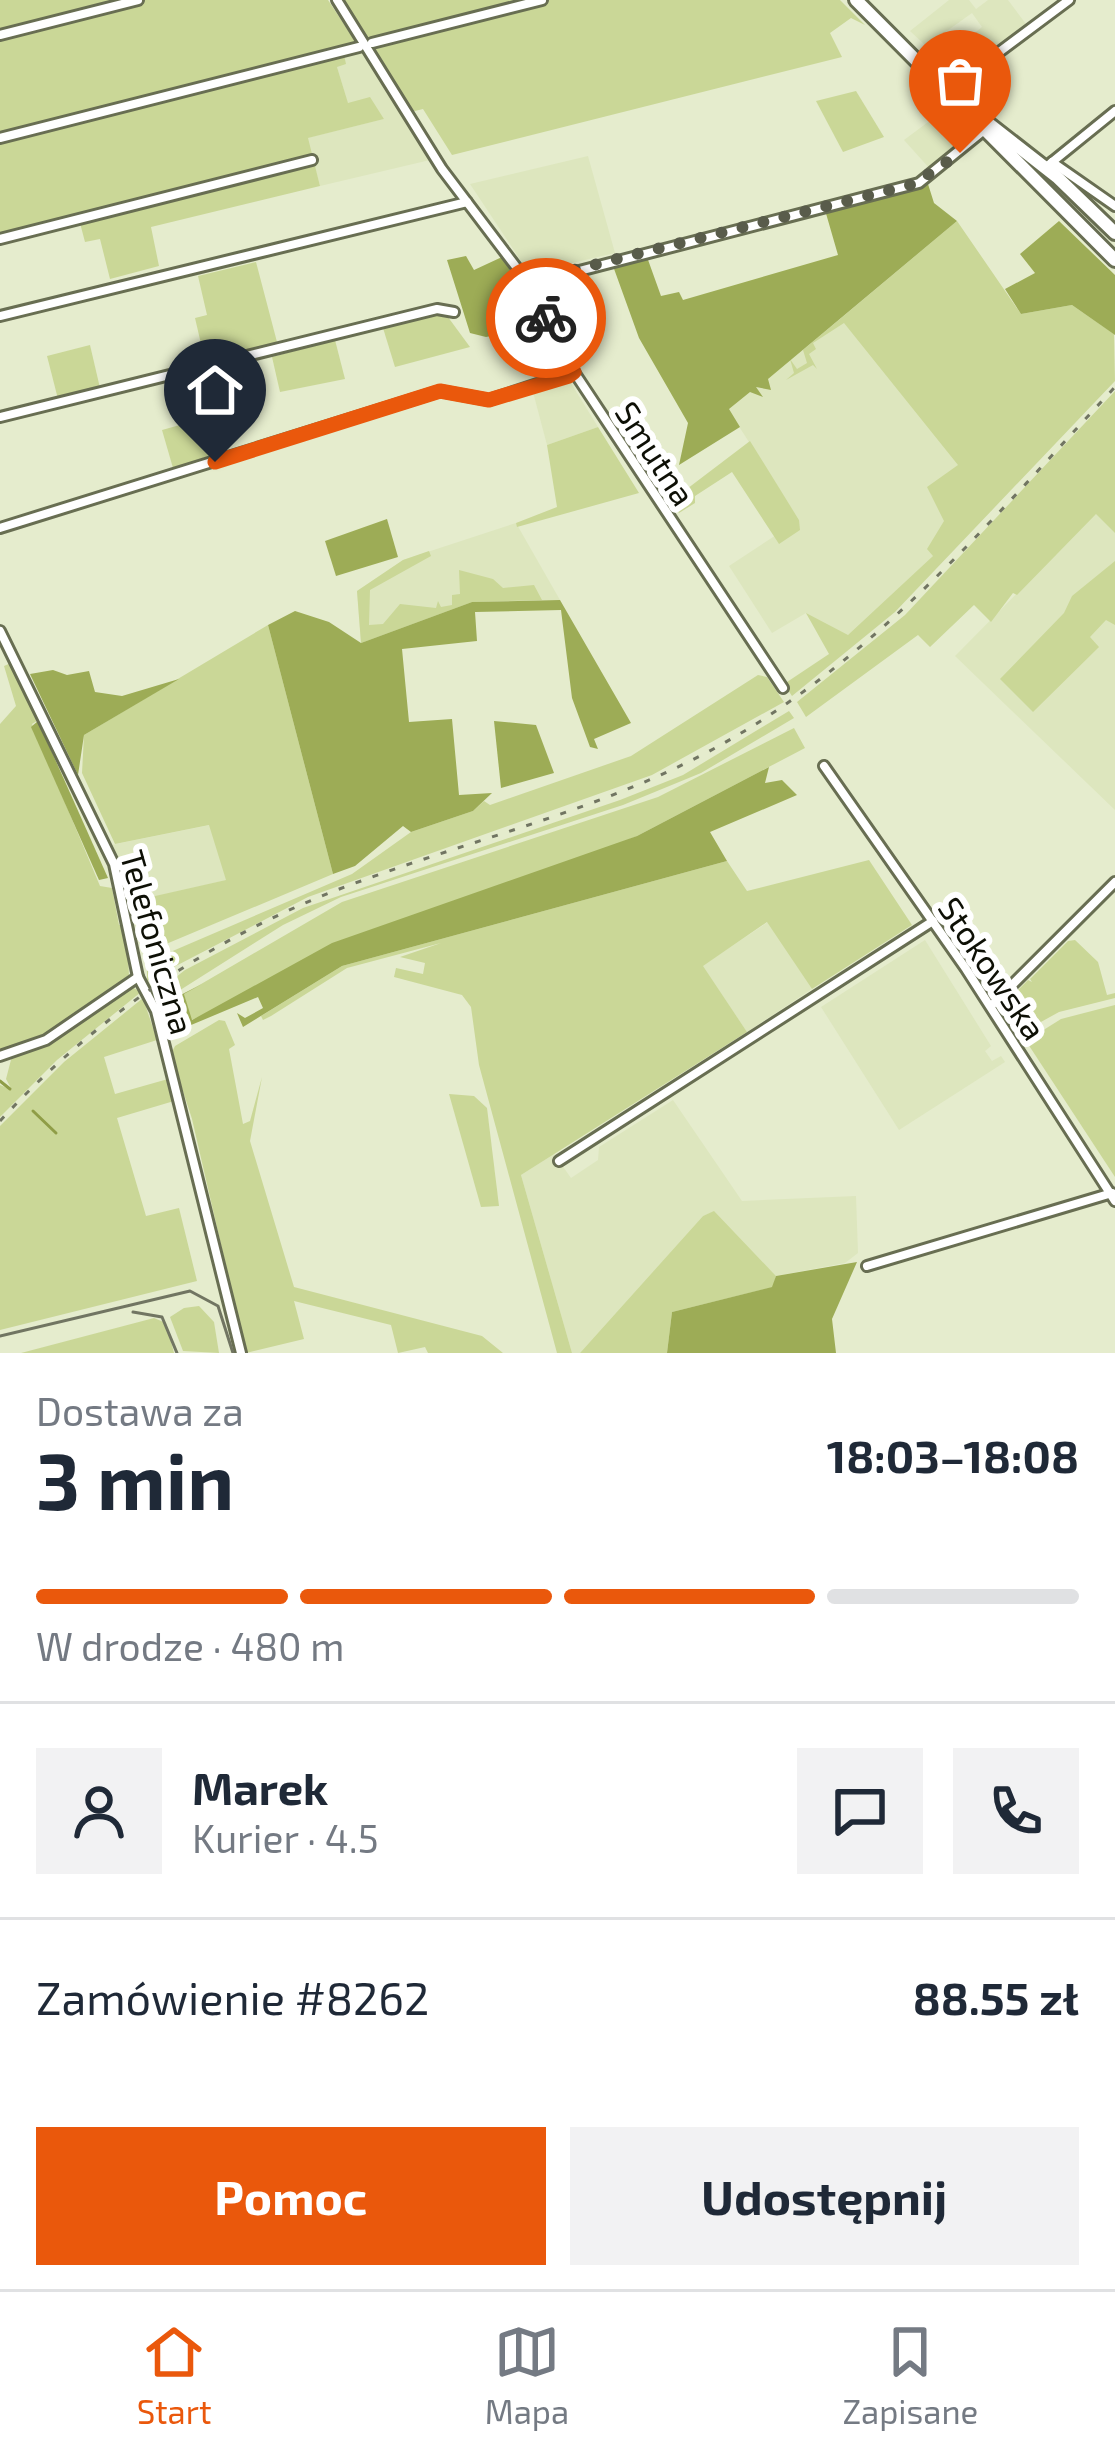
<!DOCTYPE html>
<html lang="pl">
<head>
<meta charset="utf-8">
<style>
  :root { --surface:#fff; --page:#f2f2f3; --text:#1f2937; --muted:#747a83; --line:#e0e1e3; --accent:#ea580c }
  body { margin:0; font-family:"Exo 2",sans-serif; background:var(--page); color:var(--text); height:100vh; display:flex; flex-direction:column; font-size:45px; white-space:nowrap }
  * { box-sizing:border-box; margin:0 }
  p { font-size:39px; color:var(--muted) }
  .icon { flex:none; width:66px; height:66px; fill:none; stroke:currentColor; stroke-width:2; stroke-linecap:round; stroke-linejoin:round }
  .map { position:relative; height:1353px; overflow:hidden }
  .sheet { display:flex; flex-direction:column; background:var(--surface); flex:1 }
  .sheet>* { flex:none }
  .pin { position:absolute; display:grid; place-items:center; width:102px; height:102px; color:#fff; margin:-123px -51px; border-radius:50% 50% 50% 0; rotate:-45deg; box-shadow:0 0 12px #0007 }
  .pin .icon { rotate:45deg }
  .courier { position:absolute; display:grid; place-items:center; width:120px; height:120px; margin:-60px; border:9px solid #ea580c; border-radius:50%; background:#fff; color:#222; box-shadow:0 3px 15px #0007 }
  .head em { font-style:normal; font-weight:700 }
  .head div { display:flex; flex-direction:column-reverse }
  .head { display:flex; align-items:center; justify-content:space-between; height:204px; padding:0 36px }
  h1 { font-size:78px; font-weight:700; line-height:90px }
  .bar { display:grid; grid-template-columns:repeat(4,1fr); gap:18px 12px; align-content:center; height:144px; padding:0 36px }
  .bar i { height:15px; border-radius:9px; background:var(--line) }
  .bar .active { background:var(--accent) }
  .bar p { grid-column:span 4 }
  .line { display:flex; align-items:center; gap:30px; padding:0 36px; border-top:3px solid var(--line) }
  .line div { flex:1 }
  .round { display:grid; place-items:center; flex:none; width:126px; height:126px; border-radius:0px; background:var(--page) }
  .action { display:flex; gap:24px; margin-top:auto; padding:24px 36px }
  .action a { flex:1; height:138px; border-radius:0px; background:var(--accent); color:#fff; font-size:48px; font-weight:700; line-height:138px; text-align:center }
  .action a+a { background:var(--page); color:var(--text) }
  .tab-bar { display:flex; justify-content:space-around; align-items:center; height:168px; border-top:3px solid var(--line); background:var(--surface); font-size:33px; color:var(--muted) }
  .tab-bar a { display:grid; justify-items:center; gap:6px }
  .tab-bar .active { color:var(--accent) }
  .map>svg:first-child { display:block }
</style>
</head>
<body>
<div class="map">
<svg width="1115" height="1353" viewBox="0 0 1115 1353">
  <rect width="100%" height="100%" fill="#e5eccd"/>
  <g fill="#dde6be">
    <polygon points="949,0 969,0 976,9 988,0 1008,0 1026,24 956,75 941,61 982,27 972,13 926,46 910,31"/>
    <polygon points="361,50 430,160 320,186 307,138 384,119 370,98 348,104 337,67 343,55"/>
    <polygon points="943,111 969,138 931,170 904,140"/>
    <polygon points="588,156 615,253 529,273 470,184"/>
    <polygon points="844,317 969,466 977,506 911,581 830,651 806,613 772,633 729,566 799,520 724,403"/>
    <polygon points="569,380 598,427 547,445 533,392"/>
    <polygon points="1115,494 1115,810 955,656"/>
    <polygon points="516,523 560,600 472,602 361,643 357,591 403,560"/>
    <polygon points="210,825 227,880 131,902 111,845"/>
    <polygon points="768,922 812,989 747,1032 702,966"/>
    <polygon points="925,940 991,1046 985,1051 992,1061 1001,1056 1005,1062 899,1130 821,1007"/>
    <polygon points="673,1100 742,1201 856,1196 858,1253 845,1263 776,1276 713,1212 703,1216 580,1353 572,1353 521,1175 554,1154 571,1178 598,1160 599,1147"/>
  </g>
  <g fill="#cad797">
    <polygon points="0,0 328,0 361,50 344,55 346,64 337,67 348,103 370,97 384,119 308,138 320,186 151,227 159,266 110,279 100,239 85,242 80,223 0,241"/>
    <polygon points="344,0 840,0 865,25 851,18 830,33 842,57 452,155 423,109 411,112"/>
    <polygon points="856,91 884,137 843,152 816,101"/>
    <polygon points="957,221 1021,314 1072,305 1114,334 1115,381 895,612 792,696 784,684 829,654 806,613 848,635 933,556 927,549 944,521 927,487 958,465 844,323 813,343 816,349 809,354 817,369 813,365 786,380 794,373 790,359 797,369 807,363 803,350"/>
    <polygon points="256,262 277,342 205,361 195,318 207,315 198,276"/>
    <polygon points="445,313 470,347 395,367 383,328"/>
    <polygon points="335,340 345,379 280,392 272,357"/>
    <polygon points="90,345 100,388 58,399 47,356"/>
    <polygon points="1115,391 1115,533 1096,514 1017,595 1013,593 991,622 974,605 930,647 918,635 806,717 797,702 905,615"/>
    <polygon points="198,420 209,456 173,468 162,430"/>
    <polygon points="598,427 639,493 517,527 516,523 557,507 547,445"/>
    <polygon points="750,441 799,520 800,530 779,544 732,472 695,496 695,503 679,513 671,501"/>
    <polygon points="429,551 431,556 370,590 369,625 383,624 400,604 436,608 438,601 441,607 452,605 452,595 460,594 459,570 493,579 503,588 534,585 542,600 472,602 361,643 357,591 403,560"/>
    <polygon points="1115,561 1115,625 1106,620 1090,637 1099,647 1033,712 1000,679 1064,613 1072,596"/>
    <polygon points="268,625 333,874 147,952 133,901 226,880 209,825 115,844 82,773 84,735"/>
    <polygon points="11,663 40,719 32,724 100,886 112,888 119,925 126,925 129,975 47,1035 0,1051 0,724 16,706 4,666"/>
    <polygon points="758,675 767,677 784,702 652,775 308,897 147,981 147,962 352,874 411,832 473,811 484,801 490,805 631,756"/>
    <polygon points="789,711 794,718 701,773 623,805 341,897 283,925 166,999 158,1001 153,995 185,970 303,908 620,800 683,775"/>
    <polygon points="794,728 805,748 637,836 191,1020 184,994 342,902 658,797"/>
    <polygon points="869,860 912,925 812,989 767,922 703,966 747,1032 521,1175 572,1353 557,1353 479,1065 471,1007 462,995 394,977 396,968 423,974 425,963 400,957 441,943 347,968 271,1016 263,1020 261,1016 342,966 727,861 747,891"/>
    <polygon points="1075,940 1098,962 1107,995 1115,993 1115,998 1059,1012 1021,1033 1009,1012 1010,998 1028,980 1032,982 1030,979 1068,941"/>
    <polygon points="130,986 141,992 57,1060 0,1117 0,1085 12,1090 6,1079 12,1056 52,1040"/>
    <polygon points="143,998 157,1040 104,1057 115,1094 168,1079 174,1101 117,1118 146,1216 179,1208 197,1281 0,1330 0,1126 64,1062"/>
    <polygon points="1115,1005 1115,1177 1026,1041 1061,1019"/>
    <polygon points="219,1020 225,1021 235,1045 229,1049 243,1124 250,1121 262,1077 250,1141 294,1287 482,1336 503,1353 428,1353 425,1347 398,1353 391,1325 294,1301 304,1339 246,1353 192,1119 171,1054 175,1046"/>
    <polygon points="449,1094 474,1096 487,1108 499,1206 481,1207"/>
    <polygon points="714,1211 776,1276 773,1287 672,1312 667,1353 580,1353 703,1216"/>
    <polygon points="184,1308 199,1306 214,1322 219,1353 183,1351 170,1317"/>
    <polygon points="154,1318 166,1323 174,1353 21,1353"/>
  </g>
  <g fill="#9dac56">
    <polygon points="928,184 934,203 957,221 768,379 771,390 756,387 763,397 750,392 729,409 740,427 679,465 688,423 639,338 613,266 647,257 661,296 679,292 683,300 838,255 825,210"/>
    <polygon points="1059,221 1115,275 1115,335 1072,305 1021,314 1005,289 1035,273 1020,254"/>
    <polygon points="466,256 474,270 502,257 543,325 486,337 470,333 447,260"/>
    <polygon points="387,519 398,557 336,576 325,541"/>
    <polygon points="560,600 631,723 594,739 598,749 590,747 572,698 561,610 475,612 477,641 402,649 409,722 452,719 459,795 492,793 473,811 411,832 403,826 355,866 333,874 268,625 295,611 329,622 361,643 472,602"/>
    <polygon points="53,670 67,675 89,671 95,692 122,696 179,679 84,735 78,775 30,674"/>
    <polygon points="38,721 108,878 99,880 31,727"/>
    <polygon points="494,721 536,725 554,773 501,788"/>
    <polygon points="769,767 765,783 782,780 797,795 710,832 727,861 342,966 243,1027 237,1013 245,1018 263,1008 258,997 172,1033 163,1026 161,1005 202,984 184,994 192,1020 332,943 637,836"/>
    <polygon points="857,1262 832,1319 836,1353 667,1353 672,1312 772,1287 776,1276"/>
  </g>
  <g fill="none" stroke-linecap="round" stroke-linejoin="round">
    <g stroke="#8f9d47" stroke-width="3">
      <polyline points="0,1081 10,1089"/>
      <polyline points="33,1111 56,1133"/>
    </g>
    <g stroke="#686e52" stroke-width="14">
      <g id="minor">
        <polyline points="337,0 442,169 529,284 574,372 783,688"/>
        <polyline points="0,35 138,0"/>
        <polyline points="372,43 542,0"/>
        <polyline points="947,91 1069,0"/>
        <polyline points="0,138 359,47"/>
        <polyline points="1052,162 1115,206"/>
        <polyline points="1046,167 1115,111"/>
        <polyline points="0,239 312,160"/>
        <polyline points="529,284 919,183 983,131"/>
        <polyline points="0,316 467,202"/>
        <polyline points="0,417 437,309 454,312"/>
        <polyline points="0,528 440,391 489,400 574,372"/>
        <polyline points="0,631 114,864 138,977 156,1011 241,1353"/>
        <polyline points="824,766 966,969 1115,1201"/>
        <polyline points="991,1006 1115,882"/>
        <polyline points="0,1056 46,1040 138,977"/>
        <polyline points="559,1161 933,921"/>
        <polyline points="867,1266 1112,1193"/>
      </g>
    </g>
    <g stroke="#686e52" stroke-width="18">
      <g id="major">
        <polyline points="856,0 1115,260"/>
        <polyline points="975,113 1057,177 1115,233"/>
      </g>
    </g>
    <use href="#minor" stroke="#fff" stroke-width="8"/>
    <use href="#major" stroke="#fff" stroke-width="12"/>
    <g stroke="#717562" stroke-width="3">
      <polyline points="133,1312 162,1317 177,1353"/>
      <polyline points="0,1336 190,1291 218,1306 233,1353"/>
    </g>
    <path stroke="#717562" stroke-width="3" stroke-dasharray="6 12" stroke-linecap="butt" d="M0 1121C99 1013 223 930 361 881 475 839 594 811 702 755 869 668 989 522 1115 387"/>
  </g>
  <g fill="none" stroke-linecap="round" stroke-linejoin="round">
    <polyline stroke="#595c4b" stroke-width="12" stroke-dasharray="0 21.6" points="546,318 529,284 538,279 914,184 960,153"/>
    <polyline stroke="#ea580c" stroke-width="15" points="215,462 440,391 489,400 569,376 574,372 546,318"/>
  </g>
  <g text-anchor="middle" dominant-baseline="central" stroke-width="12" stroke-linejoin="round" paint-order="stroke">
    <g font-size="33" fill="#0d0f05" stroke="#fff">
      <text transform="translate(656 453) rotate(57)">Smutna</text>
      <text transform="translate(158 942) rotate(74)">Telefoniczna</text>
      <text transform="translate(993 968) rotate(56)">Stokowska</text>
    </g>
  </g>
</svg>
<div class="pin" style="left:960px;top:153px;background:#ea580c"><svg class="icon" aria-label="bag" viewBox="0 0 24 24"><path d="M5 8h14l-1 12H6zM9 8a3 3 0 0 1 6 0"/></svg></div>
<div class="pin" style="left:215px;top:462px;background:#1f2937"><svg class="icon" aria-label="home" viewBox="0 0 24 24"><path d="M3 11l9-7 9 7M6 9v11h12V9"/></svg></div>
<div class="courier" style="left:546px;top:318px"><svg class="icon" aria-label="bike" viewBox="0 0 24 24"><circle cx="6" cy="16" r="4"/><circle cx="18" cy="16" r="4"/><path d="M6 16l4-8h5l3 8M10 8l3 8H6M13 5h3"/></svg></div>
</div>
<section class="sheet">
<div class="head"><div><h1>3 min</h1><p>Dostawa za</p></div><em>18:03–18:08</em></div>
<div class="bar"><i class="active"></i><i class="active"></i><i class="active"></i><i></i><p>W drodze · 480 m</p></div>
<div class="line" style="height:216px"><a class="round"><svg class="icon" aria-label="person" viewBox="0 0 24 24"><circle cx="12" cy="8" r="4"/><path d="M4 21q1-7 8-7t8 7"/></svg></a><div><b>Marek</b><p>Kurier · 4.5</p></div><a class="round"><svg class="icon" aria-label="chat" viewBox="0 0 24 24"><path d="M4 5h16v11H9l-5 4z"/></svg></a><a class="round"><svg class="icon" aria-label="phone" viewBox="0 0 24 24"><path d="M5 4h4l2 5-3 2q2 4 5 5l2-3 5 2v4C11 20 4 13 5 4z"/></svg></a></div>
<div class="line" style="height:156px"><div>Zamówienie #8262</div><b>88.55 zł</b></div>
<div class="action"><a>Pomoc</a><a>Udostępnij</a></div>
</section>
<nav class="tab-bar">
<a class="active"><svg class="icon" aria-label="home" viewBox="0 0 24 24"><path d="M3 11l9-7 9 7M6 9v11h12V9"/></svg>Start</a>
<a><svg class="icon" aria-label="map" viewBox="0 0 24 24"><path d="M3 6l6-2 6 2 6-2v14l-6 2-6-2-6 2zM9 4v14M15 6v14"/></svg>Mapa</a>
<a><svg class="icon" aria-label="saved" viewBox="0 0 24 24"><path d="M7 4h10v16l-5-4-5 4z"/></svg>Zapisane</a>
</nav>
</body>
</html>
